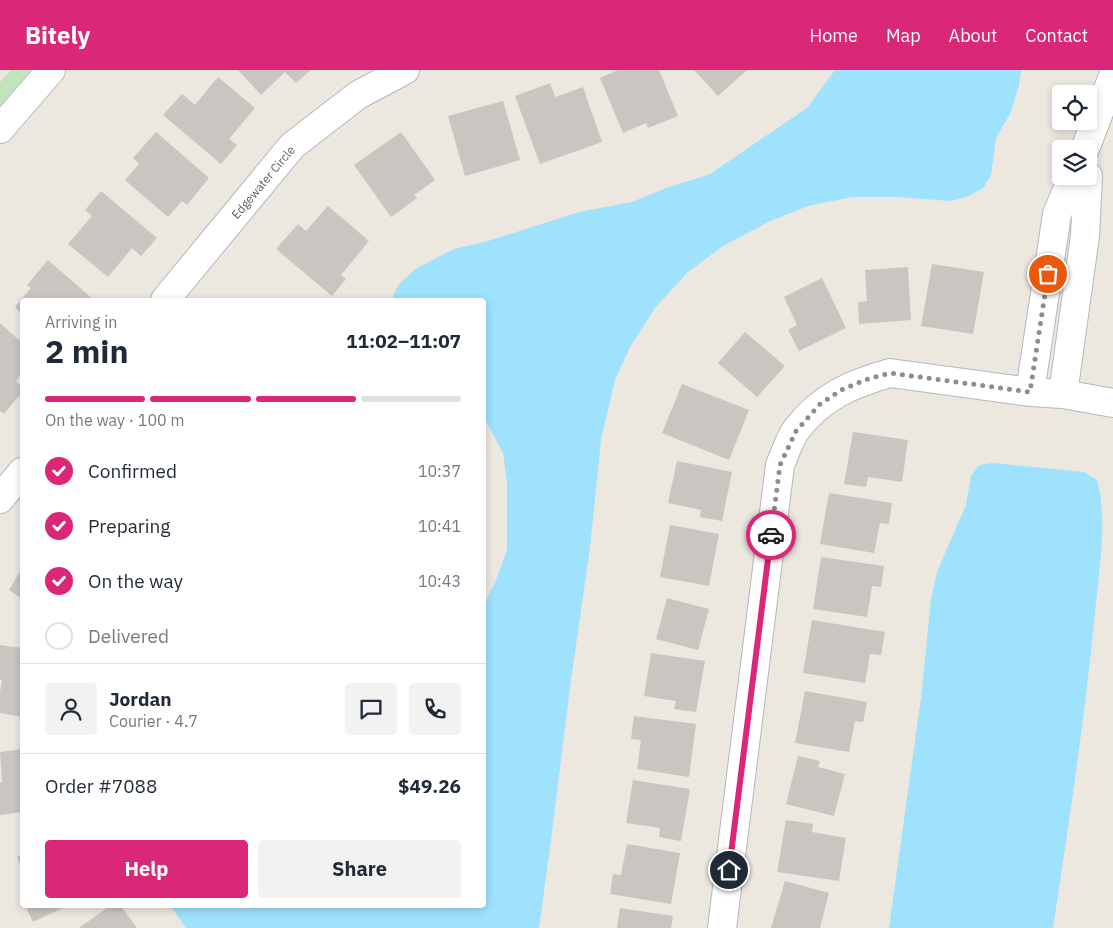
<!DOCTYPE html>
<html lang="en">
<head>
<meta charset="utf-8">
<style>
  :root { --surface:#fff; --page:#f2f2f3; --text:#1f2937; --muted:#747a83; --line:#e0e1e3; --accent:#db2777 }
  body { margin:0; font-family:"IBM Plex Sans",sans-serif; background:var(--page); color:var(--text); height:100vh; display:flex; flex-direction:column; font-size:19px; white-space:nowrap }
  * { box-sizing:border-box; margin:0 }
  p { font-size:16px; color:var(--muted) }
  .icon { flex:none; width:28px; height:28px; fill:none; stroke:currentColor; stroke-width:2; stroke-linecap:round; stroke-linejoin:round }
  .map { position:relative; flex:1; overflow:hidden }
  .sheet { position:absolute; left:20px; top:228px; width:466px; height:610px; display:flex; flex-direction:column; background:var(--surface); border-radius:5px; box-shadow:0 2px 8px #0003 }
  .sheet>* { flex:none }
  .buttons { position:absolute; left:1052px; top:15px; display:grid; gap:10px }
  .buttons a { display:grid; place-items:center; width:45px; height:45px; border-radius:5px; background:var(--surface); box-shadow:0 2px 8px #0003; font-size:25px }
  .pin { position:absolute; display:grid; place-items:center; width:42px; height:42px; color:#fff; margin:-21px; border:2px solid #fff; border-radius:50%; box-shadow:0 1px 5px #0007 }
  .courier { position:absolute; display:grid; place-items:center; width:50px; height:50px; margin:-25px; border:4px solid #db2777; border-radius:50%; background:#fff; color:#222; box-shadow:0 1px 6px #0007 }
  .overview em { font-style:normal; font-weight:800 }
  .overview div { display:flex; flex-direction:column-reverse }
  .overview { display:flex; align-items:center; justify-content:space-between; height:85px; padding:0 25px }
  h1 { font-size:32px; font-weight:800; line-height:38px }
  .bar { display:grid; grid-template-columns:repeat(4,1fr); gap:8px 5px; align-content:center; height:60px; padding:0 25px }
  .bar i { height:6px; border-radius:4px; background:var(--line) }
  .bar .on { background:var(--accent) }
  .bar p { grid-column:span 4 }
  .line { display:flex; align-items:center; gap:12px; padding:0 25px; border-top:1px solid var(--line) }
  .line div { flex:1 }
  .round { display:grid; place-items:center; flex:none; width:52px; height:52px; border-radius:5px; background:var(--page) }
  ol { padding:0 25px; list-style:none }
  li { display:flex; align-items:center; gap:15px; height:55px }
  li p { margin-inline-start:auto }
  li .icon { padding:5px; border-radius:50%; background:var(--accent); color:#fff; stroke-width:4 }
  li:last-child { color:var(--muted) }
  li i { width:28px; height:28px; border:2px solid var(--line); border-radius:50% }
  .primary-button { display:flex; gap:10px; margin-top:auto; padding:10px 25px }
  .primary-button a { flex:1; height:58px; border-radius:5px; background:var(--accent); color:#fff; font-size:20px; font-weight:800; line-height:58px; text-align:center }
  .primary-button a+a { background:var(--page); color:var(--text) }
  header { display:flex; align-items:center; gap:30px; box-sizing:border-box; height:70px; padding:0 25px; background:var(--accent); color:#fff }
  header strong { font-size:24px }
  nav { display:flex; gap:28px; margin-inline-start:auto; font-size:18px }
  .map>svg:first-child { display:block }
</style>
</head>
<body>
<header>
<strong>Bitely</strong>
<nav><a>Home</a><a>Map</a><a>About</a><a>Contact</a></nav>
</header>
<div class="map">
<svg width="1113" height="858" viewBox="0 0 1113 858">
  <rect width="100%" height="100%" fill="#ece8e0"/>
  <polygon fill="#c2e4bc" points="11,0 31,0 0,36 0,12"/>
  <g fill="#9ee2fe">
    <polygon points="835,0 1021,0 1019,16 1010,44 996,68 991,106 983,118 969,126 950,131 898,127 852,127 808,136 768,152 723,176 688,202 655,238 630,277 615,310 601,370 590,478 570,617 551,770 539,858 186,858 170,835 484,835 484,534 495,513 507,480 507,412 503,383 484,347 484,230 393,230 393,226 399,214 415,199 454,179 488,171 579,142 632,132 666,118 710,104 807,38"/>
    <path d="M993 393 1084 402 1097 410C1108 449 1099 502 1095 542 1085 648 1069 753 1053 858H889L922 620 931 529 937 502 966 435 971 406 979 395Z"/>
  </g>
  <g fill="#c9c5c0">
    <polygon points="238,0 311,0 296,13 285,2 261,25"/>
    <polygon points="618,0 659,0 678,46 648,58 646,53 623,63 600,8"/>
    <polygon points="694,0 747,0 718,26"/>
    <polygon points="218,7 255,38 229,69 237,75 221,94 163,45 182,24 195,35"/>
    <polygon points="550,13 555,27 583,17 602,72 540,94 515,26"/>
    <polygon points="503,31 520,90 465,106 448,46"/>
    <polygon points="156,62 209,108 187,135 182,131 168,147 125,110 139,94 133,88"/>
    <polygon points="401,62 435,110 414,125 417,128 391,147 354,95"/>
    <polygon points="101,121 157,168 141,186 132,178 108,207 68,174 92,146 85,140"/>
    <polygon points="328,136 369,171 341,205 346,209 332,226 276,179 298,154 306,161"/>
    <polygon points="48,190 94,230 22,230 22,244 15,237 31,218 27,215"/>
    <polygon points="932,194 984,202 973,264 921,256"/>
    <polygon points="908,197 911,250 859,254 858,232 867,231 865,200"/>
    <polygon points="822,208 846,258 799,281 788,260 797,255 784,227"/>
    <polygon points="0,253 22,273 22,302 16,311 22,317 22,322 4,344 0,341"/>
    <polygon points="745,262 785,296 757,327 718,293"/>
    <polygon points="682,314 749,340 729,390 662,363"/>
    <polygon points="853,362 908,370 902,412 868,407 866,417 844,414"/>
    <polygon points="677,391 732,402 722,451 700,447 701,440 668,433"/>
    <polygon points="829,423 892,433 889,454 880,453 874,483 820,474"/>
    <polygon points="670,455 719,464 709,516 660,507"/>
    <polygon points="821,487 884,496 881,517 872,516 867,547 813,539"/>
    <polygon points="22,498 22,529 9,520"/>
    <polygon points="667,528 709,539 698,580 656,569"/>
    <polygon points="812,550 885,562 881,585 870,584 865,613 803,603"/>
    <polygon points="0,575 22,578 22,647 0,643 0,622 2,610 0,610"/>
    <polygon points="651,583 705,591 696,642 674,639 676,631 644,626"/>
    <polygon points="805,621 867,632 863,652 855,651 849,682 795,673"/>
    <polygon points="634,646 696,654 689,707 637,699 641,670 631,669"/>
    <polygon points="22,679 22,742 0,745 0,713 2,712 0,682"/>
    <polygon points="798,686 820,691 818,697 845,704 834,746 786,734"/>
    <polygon points="633,710 690,719 681,771 659,767 660,758 626,753"/>
    <polygon points="786,750 813,754 812,762 846,768 839,811 777,802"/>
    <polygon points="627,774 680,783 671,834 610,824 613,804 621,805"/>
    <polygon points="22,785 22,798 17,787"/>
    <polygon points="785,811 829,823 820,858 771,858"/>
    <polygon points="25,835 69,835 33,852"/>
    <polygon points="111,835 120,835 137,858 79,858"/>
    <polygon points="620,838 673,846 671,858 617,858"/>
  </g>
  <g fill="none" stroke-linecap="round" stroke-linejoin="round">
    <g stroke="#b3b7bb" stroke-width="30">
      <g id="minor">
        <polyline points="0,59 51,0"/>
        <polyline points="1085,79 1113,6"/>
        <polyline points="165,230 292,76 358,25 405,0"/>
        <polyline points="1030,322 1057,144 1073,106"/>
        <polyline points="1063,324 1085,166 1088,106"/>
        <polyline points="0,429 22,402"/>
        <path d="M722 858 780 395C785 384 789 370 796 360 821 327 851 314 890 303L1030 322 1063 324 1113 333"/>
      </g>
    </g>
    <use href="#minor" stroke="#fff" stroke-width="28"/>
  </g>
  <g fill="none" stroke-linecap="round" stroke-linejoin="round">
    <polyline stroke="#8c8e8d" stroke-width="5" stroke-dasharray="0 9" points="771,465 780,395 796,361 820,334 843,319 868,309 890,303 1030,322 1048,204"/>
    <polyline stroke="#db2777" stroke-width="6" points="729,800 771,465"/>
  </g>
  <g text-anchor="middle" dominant-baseline="central" stroke-width="4.5" stroke-linejoin="round" paint-order="stroke">
    <g font-size="12" fill="#595e61" stroke="#fff">
      <text transform="translate(263 112) rotate(-50)">Edgewater Circle</text>
    </g>
  </g>
</svg>
<div class="buttons">
<a><svg class="icon" aria-label="locate" viewBox="0 0 24 24"><circle cx="12" cy="12" r="6"/><path d="M12 2v4M12 18v4M2 12h4M18 12h4"/></svg></a>
<a><svg class="icon" aria-label="layers" viewBox="0 0 24 24"><path d="M12 4l9 5-9 5-9-5zM3 14l9 5 9-5"/></svg></a>
</div>
<div class="pin" style="left:1048px;top:204px;background:#ea580c"><svg class="icon" aria-label="bag" viewBox="0 0 24 24"><path d="M5 8h14l-1 12H6zM9 8a3 3 0 0 1 6 0"/></svg></div>
<div class="pin" style="left:729px;top:800px;background:#1f2937"><svg class="icon" aria-label="home" viewBox="0 0 24 24"><path d="M3 11l9-7 9 7M6 9v11h12V9"/></svg></div>
<div class="courier" style="left:771px;top:465px"><svg class="icon" aria-label="car" viewBox="0 0 24 24"><path d="M5 17H2v-5l4-1 3-4h7l3 4 3 1v5h-3M9 17h6M6 11h13"/><circle cx="7" cy="17" r="2"/><circle cx="17" cy="17" r="2"/></svg></div>
<section class="sheet">
<div class="overview"><div><h1>2 min</h1><p>Arriving in</p></div><em>11:02–11:07</em></div>
<div class="bar"><i class="on"></i><i class="on"></i><i class="on"></i><i></i><p>On the way · 100 m</p></div>
<ol>
<li><svg class="icon" aria-label="check" viewBox="0 0 24 24"><path d="M5 12l5 5 9-10"/></svg>Confirmed<p>10:37</p></li>
<li><svg class="icon" aria-label="check" viewBox="0 0 24 24"><path d="M5 12l5 5 9-10"/></svg>Preparing<p>10:41</p></li>
<li><svg class="icon" aria-label="check" viewBox="0 0 24 24"><path d="M5 12l5 5 9-10"/></svg>On the way<p>10:43</p></li>
<li><i></i>Delivered</li>
</ol>
<div class="line" style="height:90px"><a class="round"><svg class="icon" aria-label="person" viewBox="0 0 24 24"><circle cx="12" cy="8" r="4"/><path d="M4 21q1-7 8-7t8 7"/></svg></a><div><b>Jordan</b><p>Courier · 4.7</p></div><a class="round"><svg class="icon" aria-label="chat" viewBox="0 0 24 24"><path d="M4 5h16v11H9l-5 4z"/></svg></a><a class="round"><svg class="icon" aria-label="phone" viewBox="0 0 24 24"><path d="M5 4h4l2 5-3 2q2 4 5 5l2-3 5 2v4C11 20 4 13 5 4z"/></svg></a></div>
<div class="line" style="height:65px"><div>Order #7088</div><b>$49.26</b></div>
<div class="primary-button"><a>Help</a><a>Share</a></div>
</section>
</div>
</body>
</html>
